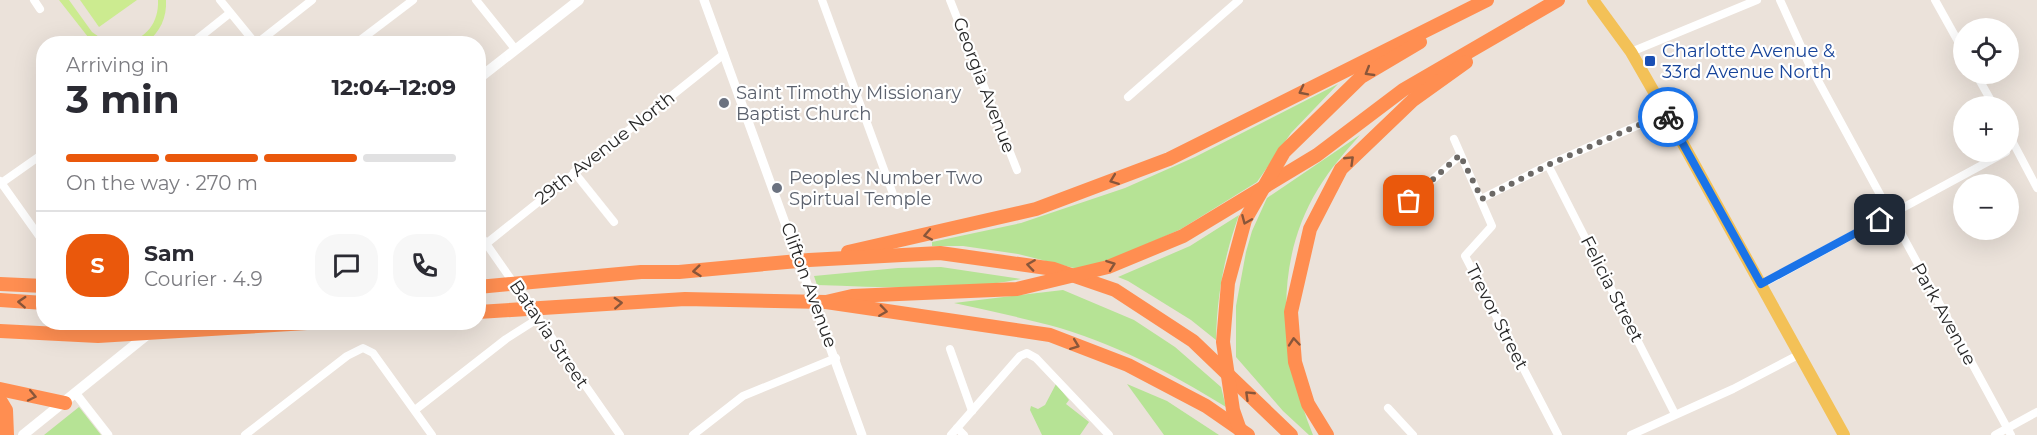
<!DOCTYPE html>
<html lang="en">
<head>
<meta charset="utf-8">
<style>
  :root { --surface:#fff; --page:#f7f7f7; --text:#2b2b33; --muted:#7c7c81; --line:#e1e1e2; --accent:#ea580c }
  body { margin:0; font-family:Montserrat,sans-serif; background:var(--page); color:var(--text); height:100vh; display:flex; flex-direction:column; font-size:22px; white-space:nowrap }
  * { box-sizing:border-box; margin:0 }
  p { font-size:20px; color:var(--muted) }
  .icon { flex:none; width:33px; height:33px; fill:none; stroke:currentColor; stroke-width:2; stroke-linecap:round; stroke-linejoin:round }
  .map { position:relative; flex:1; overflow:hidden }
  .drawer { position:absolute; left:36px; top:36px; width:450px; height:294px; display:flex; flex-direction:column; background:var(--surface); border-radius:24px; box-shadow:0 6px 24px #0002 }
  .drawer>* { flex:none }
  .fabs { position:absolute; left:1953px; top:18px; display:grid; gap:12px }
  .fabs a { display:grid; place-items:center; width:66px; height:66px; border-radius:50%; background:var(--surface); box-shadow:0 6px 24px #0002; font-size:30px }
  .pin { position:absolute; display:grid; place-items:center; width:51px; height:51px; color:#fff; margin:-26px; border-radius:12px; box-shadow:0 3px 9px #0006 }
  .courier { position:absolute; display:grid; place-items:center; width:60px; height:60px; margin:-30px; border:4px solid #1a73e8; border-radius:50%; background:#fff; color:#222; box-shadow:0 2px 8px #0007 }
  .head em { font-style:normal; font-weight:700 }
  .head div { display:flex; flex-direction:column-reverse }
  .head { display:flex; align-items:center; justify-content:space-between; height:102px; padding:0 30px }
  h1 { font-size:39px; font-weight:700; line-height:45px }
  .bar { display:grid; grid-template-columns:repeat(4,1fr); gap:9px 6px; align-content:center; height:72px; padding:0 30px }
  .bar i { height:8px; border-radius:4px; background:var(--line) }
  .bar .active { background:var(--accent) }
  .bar p { grid-column:span 4 }
  .line { display:flex; align-items:center; gap:15px; padding:0 30px; border-top:2px solid var(--line) }
  .line div { flex:1 }
  .round { display:grid; place-items:center; flex:none; width:63px; height:63px; border-radius:24px; background:var(--page) }
  .map>svg:first-child { display:block }
</style>
</head>
<body>
<div class="map">
<svg width="2037" height="435" viewBox="0 0 2037 435">
  <rect width="100%" height="100%" fill="#ebe2da"/>
  <g fill="#b6e395">
    <polygon points="1338,84 1291,133 1257,182 1181,229 1121,256 1078,269 1018,254 963,246 932,246 932,242 1021,223 1125,188 1195,157"/>
    <path d="M1360 135C1345 152 1330 169 1318 189 1272 264 1281 356 1313 435H1309L1283 411 1236 357V306L1246 252 1252 231 1267 198Z"/>
    <path d="M1239 215C1224 256 1217 296 1216 340L1191 320 1128 281 1118 277 1190 246Z"/>
    <path d="M941 267 1021 279C957 292 882 287 817 285L814 276 898 268Z"/>
    <path d="M1063 290 1134 320 1175 347 1221 387 1226 407C1171 373 1112 342 1049 325 1018 317 986 310 954 303Z"/>
    <polygon points="1056,384 1069,400 1066,404 1089,422 1080,435 1042,435 1030,410 1031,406 1038,409 1045,405"/>
    <polygon points="1127,384 1167,401 1219,435 1164,435"/>
    <polygon points="79,407 101,435 44,435"/>
  </g>
  <g fill="#cceb90">
    <polygon points="59,0 69,0 92,32 102,39 116,43 92,42"/>
    <polygon points="80,0 137,0 99,27"/>
    <path d="M158 0H166C167 18 160 32 146 43H124C146 39 159 23 158 0Z"/>
  </g>
  <g fill="none" stroke-linecap="round" stroke-linejoin="round">
    <g stroke="#fff" stroke-width="8">
      <polyline points="34,0 40,9"/>
      <polyline points="220,0 256,44 312,0"/>
      <polyline points="476,0 516,50"/>
      <polyline points="822,0 897,205"/>
      <polyline points="950,0 1017,170"/>
      <polyline points="1780,0 1809,64 2011,435"/>
      <polyline points="1935,0 1964,52"/>
      <polyline points="359,41 413,0"/>
      <polyline points="191,44 230,13"/>
      <polyline points="1631,52 1757,0"/>
      <polyline points="1976,74 1994,106"/>
      <polyline points="1128,97 1239,0"/>
      <polyline points="2008,133 2037,188"/>
      <polyline points="1454,139 1492,226 1465,256 1558,435"/>
      <polyline points="1548,165 1675,414"/>
      <polyline points="574,172 614,222"/>
      <polyline points="0,181 44,243"/>
      <polyline points="0,184 44,153"/>
      <polyline points="1481,199 1548,165 1666,113"/>
      <polyline points="1409,201 1460,155"/>
      <polyline points="478,232 620,435"/>
      <polyline points="487,243 724,54"/>
      <polyline points="1762,284 2006,152"/>
      <polyline points="950,349 972,411"/>
      <polyline points="1388,408 1413,435"/>
      <polyline points="415,410 506,339 539,318"/>
      <polyline points="957,428 964,435"/>
      <polyline points="245,435 347,356 363,348 373,353 432,435"/>
      <polyline points="693,435 743,396 836,358"/>
      <polyline points="951,435 1020,356 1027,353 1036,358 1109,435"/>
      <polyline points="1631,435 1733,389 1800,354"/>
      <polyline points="1995,435 2037,412"/>
    </g>
    <g stroke="#fff" stroke-width="9">
      <polyline points="704,0 862,435"/>
      <polyline points="76,394 108,435"/>
    </g>
    <g stroke="#fff" stroke-width="10">
      <polyline points="478,79 579,0"/>
      <polyline points="23,435 163,322"/>
    </g>
    <polyline stroke="#f3c157" stroke-width="12" points="1593,0 1631,52 1666,113 1844,435"/>
    <g stroke="#ff8e51" stroke-width="14">
      <polyline points="848,252 1036,209 1169,159 1487,0"/>
      <polyline points="0,284 44,286"/>
      <polyline points="478,287 641,272 679,272 809,260 940,253 1054,269 1115,290 1193,341 1291,435"/>
      <polyline points="0,300 44,303"/>
      <polyline points="826,302 852,296 1017,289 1108,267 1183,236 1317,155 1403,90 1558,0"/>
      <polyline points="478,312 685,299 826,302 1050,335 1128,365 1206,406 1248,435"/>
      <polyline points="0,331 98,336 323,322"/>
      <polyline points="0,389 65,403"/>
      <polyline points="0,400 6,410 7,435"/>
      <polyline points="1240,430 1233,410 1223,342 1228,283 1245,220 1284,152 1361,77 1420,42"/>
      <polyline points="1327,435 1308,404 1295,362 1291,312 1310,229 1341,169 1413,100 1466,62"/>
    </g>
  </g>
  <defs><path id="oneway-chevron" d="M-2-3.5L2.5 0L-2 3.5" fill="none" stroke-width="1.6" stroke-linecap="round" stroke-linejoin="round" transform="scale(1.5)"/></defs>
  <g stroke="#89563a">
    <use href="#oneway-chevron" transform="translate(1369 72) rotate(149)"/>
    <use href="#oneway-chevron" transform="translate(1303 91) rotate(153)"/>
    <use href="#oneway-chevron" transform="translate(1350 160) rotate(-44)"/>
    <use href="#oneway-chevron" transform="translate(1114 180) rotate(159)"/>
    <use href="#oneway-chevron" transform="translate(1246 220) rotate(113)"/>
    <use href="#oneway-chevron" transform="translate(928 235) rotate(169)"/>
    <use href="#oneway-chevron" transform="translate(1031 265) rotate(-172)"/>
    <use href="#oneway-chevron" transform="translate(1111 265) rotate(-20)"/>
    <use href="#oneway-chevron" transform="translate(697 271) rotate(174)"/>
    <use href="#oneway-chevron" transform="translate(22 302) rotate(-177)"/>
    <use href="#oneway-chevron" transform="translate(618 303) rotate(-3)"/>
    <use href="#oneway-chevron" transform="translate(883 311) rotate(8)"/>
    <use href="#oneway-chevron" transform="translate(1294 342) rotate(-95)"/>
    <use href="#oneway-chevron" transform="translate(1075 345) rotate(21)"/>
    <use href="#oneway-chevron" transform="translate(1249 395) rotate(-136)"/>
    <use href="#oneway-chevron" transform="translate(32 396) rotate(12)"/>
  </g>
  <g fill="none" stroke-linecap="round" stroke-linejoin="round">
    <polyline stroke="#6c6966" stroke-width="6" stroke-dasharray="0 10.8" points="1409,201 1460,155 1482,199 1548,165 1666,113 1668,117"/>
    <polyline stroke="#1a73e8" stroke-width="8" points="1668,117 1761,284 1880,220"/>
  </g>
  <rect fill="#1a4fb4" stroke="#fff" stroke-width="2" x="1644" y="55" width="12" height="12" rx="3"/>
  <g fill="#6b7280" stroke="#fff" stroke-width="2">
    <circle cx="724" cy="103" r="6"/>
    <circle cx="777" cy="188" r="6"/>
  </g>
  <g text-anchor="middle" dominant-baseline="central" stroke-width="4.5" stroke-linejoin="round" paint-order="stroke">
    <g font-size="18" fill="#164399" stroke="#fff" text-anchor="start">
      <text x="1662" y="51">Charlotte Avenue &amp;<tspan x="1662" dy="21">33rd Avenue North</tspan></text>
    </g>
    <g font-size="18" fill="#282828" stroke="#fff">
      <text transform="translate(984 85) rotate(69)">Georgia Avenue</text>
      <text transform="translate(605 148) rotate(-38)">29th Avenue North</text>
      <text transform="translate(809 285) rotate(70)">Clifton Avenue</text>
      <text transform="translate(1612 289) rotate(63)">Felicia Street</text>
      <text transform="translate(1944 314) rotate(61)">Park Avenue</text>
      <text transform="translate(1497 317) rotate(63)">Trevor Street</text>
      <text transform="translate(549 334) rotate(56)">Batavia Street</text>
    </g>
    <g font-size="18" fill="#5b616d" stroke="#fff" text-anchor="start">
      <text x="736" y="93">Saint Timothy Missionary<tspan x="736" dy="21">Baptist Church</tspan></text>
      <text x="789" y="178">Peoples Number Two<tspan x="789" dy="21">Spirtual Temple</tspan></text>
    </g>
  </g>
</svg>
<div class="fabs">
<a><svg class="icon" aria-label="locate" viewBox="0 0 24 24"><circle cx="12" cy="12" r="6"/><path d="M12 2v4M12 18v4M2 12h4M18 12h4"/></svg></a>
<a>+</a>
<a>−</a>
</div>
<div class="pin" style="left:1409px;top:201px;background:#ea580c"><svg class="icon" aria-label="bag" viewBox="0 0 24 24"><path d="M5 8h14l-1 12H6zM9 8a3 3 0 0 1 6 0"/></svg></div>
<div class="pin" style="left:1880px;top:220px;background:#1f2937"><svg class="icon" aria-label="home" viewBox="0 0 24 24"><path d="M3 11l9-7 9 7M6 9v11h12V9"/></svg></div>
<div class="courier" style="left:1668px;top:117px"><svg class="icon" aria-label="bike" viewBox="0 0 24 24"><circle cx="6" cy="16" r="4"/><circle cx="18" cy="16" r="4"/><path d="M6 16l4-8h5l3 8M10 8l3 8H6M13 5h3"/></svg></div>
<section class="drawer">
<div class="head"><div><h1>3 min</h1><p>Arriving in</p></div><em>12:04–12:09</em></div>
<div class="bar"><i class="active"></i><i class="active"></i><i class="active"></i><i></i><p>On the way · 270 m</p></div>
<div class="line" style="height:108px"><b class="round" style="background:var(--accent);color:#fff">S</b><div><b>Sam</b><p>Courier · 4.9</p></div><a class="round"><svg class="icon" aria-label="chat" viewBox="0 0 24 24"><path d="M4 5h16v11H9l-5 4z"/></svg></a><a class="round"><svg class="icon" aria-label="phone" viewBox="0 0 24 24"><path d="M5 4h4l2 5-3 2q2 4 5 5l2-3 5 2v4C11 20 4 13 5 4z"/></svg></a></div>
</section>
</div>
</body>
</html>
